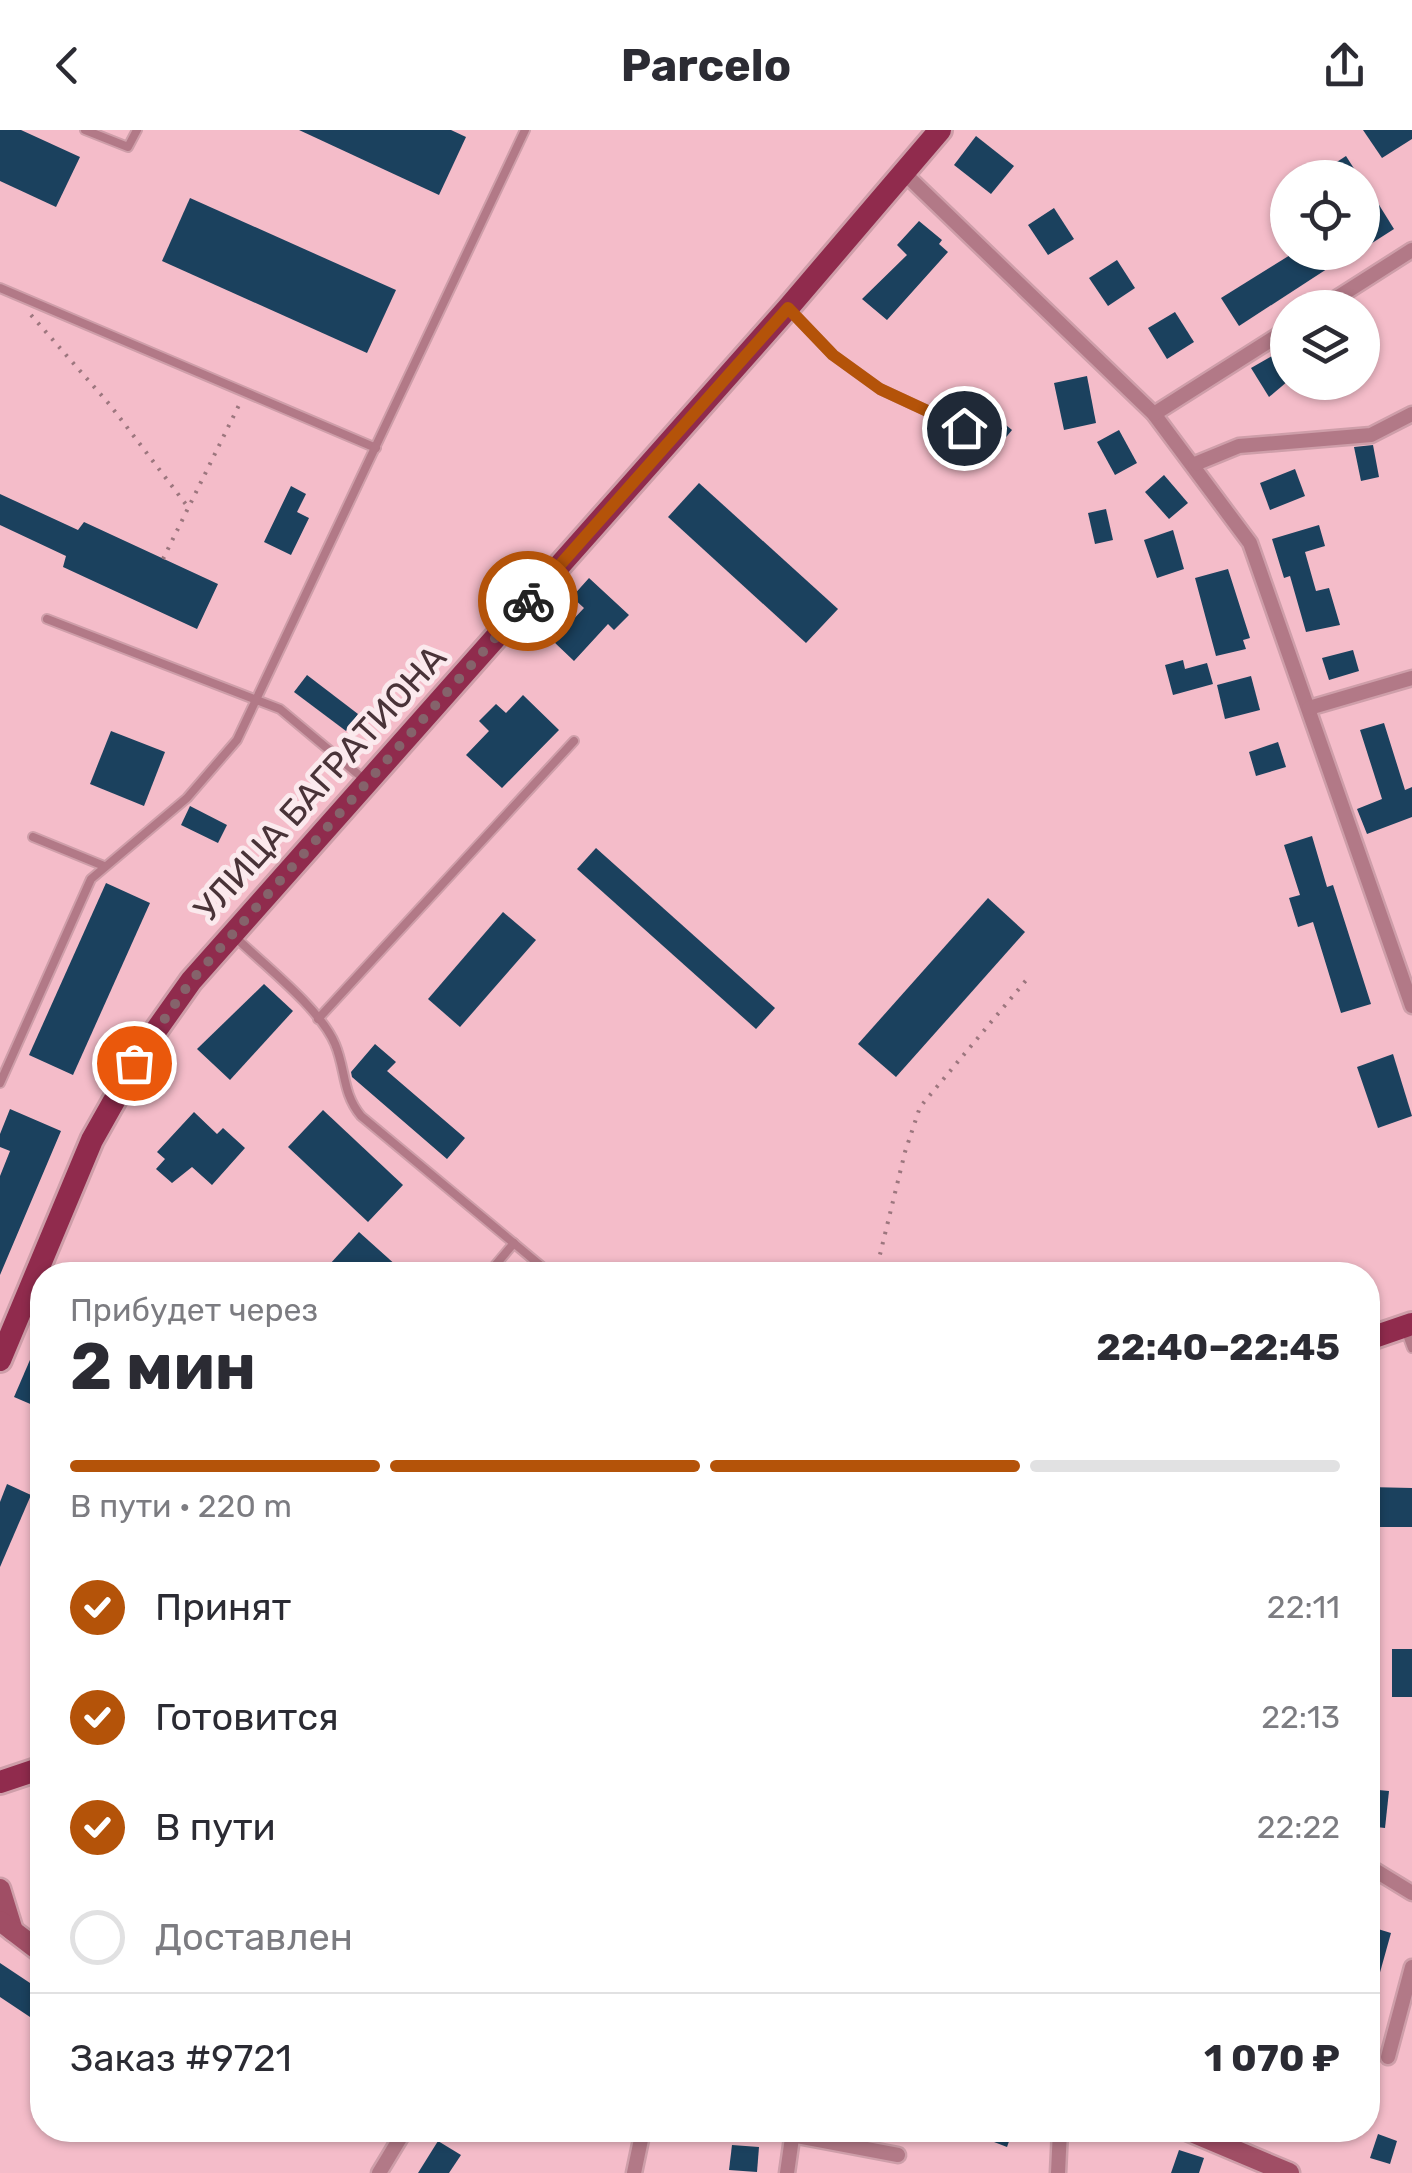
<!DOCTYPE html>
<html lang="ru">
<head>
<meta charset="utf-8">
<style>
  :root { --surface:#fff; --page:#f2f2f3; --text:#2b2b33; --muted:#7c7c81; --line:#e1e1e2; --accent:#b45309 }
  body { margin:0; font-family:Rubik,sans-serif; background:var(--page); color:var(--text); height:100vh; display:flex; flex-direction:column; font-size:38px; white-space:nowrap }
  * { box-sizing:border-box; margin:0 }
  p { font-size:32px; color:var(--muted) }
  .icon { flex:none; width:55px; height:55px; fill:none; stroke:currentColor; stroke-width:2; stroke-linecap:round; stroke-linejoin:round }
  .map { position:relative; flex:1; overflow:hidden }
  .drawer { position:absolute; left:30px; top:1132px; width:1350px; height:880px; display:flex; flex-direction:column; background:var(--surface); border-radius:40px; box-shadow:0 2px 8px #0004 }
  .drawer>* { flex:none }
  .fabs { position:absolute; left:1270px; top:30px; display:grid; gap:20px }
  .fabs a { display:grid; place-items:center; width:110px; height:110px; border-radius:50%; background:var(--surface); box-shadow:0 2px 8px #0004; font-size:50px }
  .pin { position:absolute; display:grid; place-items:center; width:85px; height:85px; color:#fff; margin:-42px; border:5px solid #fff; border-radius:50%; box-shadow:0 2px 10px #0007 }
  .courier { position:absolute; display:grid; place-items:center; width:100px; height:100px; margin:-50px; border:8px solid #b45309; border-radius:50%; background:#fff; color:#222; box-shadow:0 2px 12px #0007 }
  .headline em { font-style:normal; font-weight:700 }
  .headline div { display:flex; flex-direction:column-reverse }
  .headline { display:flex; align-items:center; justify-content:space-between; height:170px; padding:0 40px }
  h1 { font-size:65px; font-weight:700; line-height:75px }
  .bar { display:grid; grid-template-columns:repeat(4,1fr); gap:15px 10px; align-content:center; height:120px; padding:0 40px }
  .bar i { height:12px; border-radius:8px; background:var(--line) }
  .bar .selected { background:var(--accent) }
  .bar p { grid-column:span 4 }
  .line { display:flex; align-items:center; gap:25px; padding:0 40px; border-top:2px solid var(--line) }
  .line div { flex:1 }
  ol { padding:0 40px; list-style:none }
  li { display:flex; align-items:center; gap:30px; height:110px }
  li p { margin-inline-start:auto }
  li .icon { padding:10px; border-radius:50%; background:var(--accent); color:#fff; stroke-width:4 }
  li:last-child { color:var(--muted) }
  li i { width:55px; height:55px; border:5px solid var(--line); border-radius:50% }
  header { display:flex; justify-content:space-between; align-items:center; height:130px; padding:0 40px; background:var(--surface); font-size:45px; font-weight:700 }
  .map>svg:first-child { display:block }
</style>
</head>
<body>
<header><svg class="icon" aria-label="back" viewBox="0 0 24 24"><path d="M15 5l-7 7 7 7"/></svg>Parcelo<svg class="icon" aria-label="share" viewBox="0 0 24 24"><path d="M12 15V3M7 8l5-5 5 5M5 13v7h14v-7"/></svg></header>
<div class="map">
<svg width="1412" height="2043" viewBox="0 0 1412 2043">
  <rect width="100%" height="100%" fill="#f4bcc9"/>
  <g fill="#1b415e">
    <polygon points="0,0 21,0 80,27 56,77 0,51"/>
    <polygon points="299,0 451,0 466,7 439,65"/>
    <polygon points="1363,0 1412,0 1412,9 1382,28"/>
    <polygon points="976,6 1014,36 991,64 954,35"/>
    <polygon points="1346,26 1360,48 1312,48"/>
    <polygon points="190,68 396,160 367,223 162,131"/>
    <polygon points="1376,70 1394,99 1369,115 1362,105 1362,78"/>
    <polygon points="1054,78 1074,109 1048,125 1028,95"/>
    <polygon points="919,91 942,110 939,114 948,122 887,190 862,169 907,125 897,115"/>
    <polygon points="1295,122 1353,122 1239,196 1221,168"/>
    <polygon points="1117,130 1135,158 1108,176 1089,148"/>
    <polygon points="1175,182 1194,212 1167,229 1148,198"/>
    <polygon points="1288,217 1288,251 1269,267 1251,238"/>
    <polygon points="1087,246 1096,293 1064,300 1054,253"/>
    <polygon points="996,287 1012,300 993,323 977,310"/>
    <polygon points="1119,300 1137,333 1115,345 1097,312"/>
    <polygon points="1373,315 1379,347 1361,351 1354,317"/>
    <polygon points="1295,339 1305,366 1270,380 1260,353"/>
    <polygon points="1164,345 1188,373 1169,389 1145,362"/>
    <polygon points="699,353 838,479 806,513 668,387"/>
    <polygon points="291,356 306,364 297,382 309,388 291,425 264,412"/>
    <polygon points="0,364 78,400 84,392 218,454 197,499 63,437 66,426 0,395"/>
    <polygon points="1106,379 1113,410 1095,414 1088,383"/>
    <polygon points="1319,395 1325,416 1305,422 1316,461 1329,458 1340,495 1306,502 1290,446 1284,448 1272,409"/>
    <polygon points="1173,400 1184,439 1157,448 1144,410"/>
    <polygon points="1228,439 1250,508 1243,510 1246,519 1216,526 1195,448"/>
    <polygon points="589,448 629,485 614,500 608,494 574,531 553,511 584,478 572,467"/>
    <polygon points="1353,520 1359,541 1329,550 1322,528"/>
    <polygon points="1183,530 1185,539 1207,533 1213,554 1173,565 1165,535"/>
    <polygon points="307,545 358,584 346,601 294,562"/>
    <polygon points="1251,546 1260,580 1225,589 1217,555"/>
    <polygon points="523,565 559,600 502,658 466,625 489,601 479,591 496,574 506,583"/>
    <polygon points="1384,593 1405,660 1412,657 1412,687 1367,704 1357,679 1382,669 1360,600"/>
    <polygon points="111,601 165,622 144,676 90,654"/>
    <polygon points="1278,612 1286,637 1256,646 1249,622"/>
    <polygon points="190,676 227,695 218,713 181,695"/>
    <polygon points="1312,706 1327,757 1333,755 1371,874 1341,883 1313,792 1298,797 1289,768 1300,765 1284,715"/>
    <polygon points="596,718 775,878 756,899 577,739"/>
    <polygon points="106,753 150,773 73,945 29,925"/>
    <polygon points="988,768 1025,802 896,947 858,914"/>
    <polygon points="503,782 536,810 460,897 428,869"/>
    <polygon points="264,854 293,881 230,950 197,919"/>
    <polygon points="375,914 396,932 387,941 465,1008 447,1029 352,947 351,942"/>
    <polygon points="1393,924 1412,986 1378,998 1357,937"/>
    <polygon points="10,979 61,1001 0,1145 0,1046 10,1021 0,1017 0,1004"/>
    <polygon points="323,980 403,1055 368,1092 288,1017"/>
    <polygon points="194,982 217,1004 223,998 245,1018 212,1055 192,1037 172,1053 156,1039 165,1029 157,1022"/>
    <polygon points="359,1102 398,1137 391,1145 320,1145"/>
    <polygon points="42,1202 42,1279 14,1267"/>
    <polygon points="7,1354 31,1365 0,1437 0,1372"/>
    <polygon points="1368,1357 1412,1358 1412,1397 1368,1397"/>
    <rect x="1392" y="1519" width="20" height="48"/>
    <polygon points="1368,1659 1389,1661 1385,1698 1368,1696"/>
    <polygon points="1368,1796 1391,1803 1372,1871 1368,1870"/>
    <polygon points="0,1833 42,1861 42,1895 0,1867"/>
    <polygon points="963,2000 1013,2000 1007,2017"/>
    <polygon points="1378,2004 1397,2011 1390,2034 1370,2028"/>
    <polygon points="438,2011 461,2025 449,2043 418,2043"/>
    <polygon points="732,2015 759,2017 757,2042 729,2040"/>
    <polygon points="1179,2020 1204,2028 1199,2043 1171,2043"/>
  </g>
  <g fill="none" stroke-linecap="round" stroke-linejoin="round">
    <g stroke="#ce9ea9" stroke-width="12">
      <g id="lane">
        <polyline points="85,0 128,17 137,0"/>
        <polyline points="0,158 376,318"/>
        <polyline points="792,182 833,225 880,259 964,298"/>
        <polyline points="47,489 280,579 365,650"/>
        <polyline points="33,707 104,736"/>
        <path d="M234 806C263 834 320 878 335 914 346 940 342 963 361 986L552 1145"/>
        <polyline points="318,889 574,611"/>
        <polyline points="0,953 91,749 187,668 237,610 525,0"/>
        <polyline points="487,1145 514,1113"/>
        <polyline points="1405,1199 1412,1218"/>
      </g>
    </g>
    <g stroke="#ce9ea9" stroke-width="19">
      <g id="street">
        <polyline points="902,41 1154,284 1250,413 1412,876"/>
        <polyline points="1321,178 1412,120"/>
        <polyline points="1154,284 1288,199"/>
        <polyline points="1195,334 1239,316 1371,305 1412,284"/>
        <polyline points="1309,578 1412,548"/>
        <polyline points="1368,1736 1412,1763"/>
        <polyline points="1388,1927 1412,1837"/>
        <polyline points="792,2005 898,2025"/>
        <polyline points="379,2043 405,2000"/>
        <polyline points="634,2043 643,2000"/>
        <polyline points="787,2043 793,2001"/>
        <polyline points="1058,2043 1060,2000"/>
      </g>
    </g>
    <g stroke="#ce9ea9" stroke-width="25">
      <g id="secondary">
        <polyline points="0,1759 13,1801"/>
        <polyline points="0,1791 42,1823"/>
        <polyline points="1187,2000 1289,2043"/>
      </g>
    </g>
    <g stroke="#ce9ea9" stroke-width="28">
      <g id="primary">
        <polyline points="1368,1209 1412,1194"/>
        <polyline points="0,1230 92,1010 145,916 191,851 788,178 940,0"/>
        <polyline points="0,1652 42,1638"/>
      </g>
    </g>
    <g stroke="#9c767e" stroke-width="4" stroke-dasharray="2.5 8" stroke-linecap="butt">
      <polyline points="31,185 110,275 188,377"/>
      <polyline points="163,429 241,271"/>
      <polyline points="875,1145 905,1022 920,977 1028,848"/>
    </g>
    <use href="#lane" stroke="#b27987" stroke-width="8"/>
    <use href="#street" stroke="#b27987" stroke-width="14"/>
    <use href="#secondary" stroke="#a04e65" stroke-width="20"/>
    <use href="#primary" stroke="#902b4d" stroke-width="22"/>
  </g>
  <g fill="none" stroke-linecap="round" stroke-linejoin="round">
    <polyline stroke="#85636b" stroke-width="10" stroke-dasharray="0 18" points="134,933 191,851 528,471"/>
    <polyline stroke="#b45309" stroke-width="12" points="528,471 788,178 833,225 880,259 964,298"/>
  </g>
  <g text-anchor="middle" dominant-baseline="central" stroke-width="10" stroke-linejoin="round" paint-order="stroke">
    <g font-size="35" fill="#493338" stroke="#fbe9ed">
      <text transform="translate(320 653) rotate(-48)">УЛИЦА БАГРАТИОНА</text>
    </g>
  </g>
</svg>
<div class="fabs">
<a><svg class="icon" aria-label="locate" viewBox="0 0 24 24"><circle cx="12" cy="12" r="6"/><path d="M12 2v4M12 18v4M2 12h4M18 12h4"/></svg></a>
<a><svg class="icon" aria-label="layers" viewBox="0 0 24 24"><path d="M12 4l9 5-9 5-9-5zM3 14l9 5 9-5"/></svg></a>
</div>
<div class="pin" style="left:134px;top:933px;background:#ea580c"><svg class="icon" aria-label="bag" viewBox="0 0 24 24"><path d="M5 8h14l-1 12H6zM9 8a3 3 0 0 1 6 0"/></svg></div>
<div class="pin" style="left:964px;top:298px;background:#1f2937"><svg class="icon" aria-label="home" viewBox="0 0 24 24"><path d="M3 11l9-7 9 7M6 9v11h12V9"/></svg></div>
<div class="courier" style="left:528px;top:471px"><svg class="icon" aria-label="bike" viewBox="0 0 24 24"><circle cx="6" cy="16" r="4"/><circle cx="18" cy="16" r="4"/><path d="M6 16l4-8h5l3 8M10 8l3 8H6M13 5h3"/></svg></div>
<section class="drawer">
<div class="headline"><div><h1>2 мин</h1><p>Прибудет через</p></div><em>22:40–22:45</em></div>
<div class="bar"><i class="selected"></i><i class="selected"></i><i class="selected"></i><i></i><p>В пути · 220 m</p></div>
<ol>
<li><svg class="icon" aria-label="check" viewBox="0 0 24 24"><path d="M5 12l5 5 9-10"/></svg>Принят<p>22:11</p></li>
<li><svg class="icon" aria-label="check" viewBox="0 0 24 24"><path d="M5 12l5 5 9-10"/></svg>Готовится<p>22:13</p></li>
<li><svg class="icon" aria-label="check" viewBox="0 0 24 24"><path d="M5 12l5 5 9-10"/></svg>В пути<p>22:22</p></li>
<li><i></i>Доставлен</li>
</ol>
<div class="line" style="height:130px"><div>Заказ #9721</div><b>1 070 ₽</b></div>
</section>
</div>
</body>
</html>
